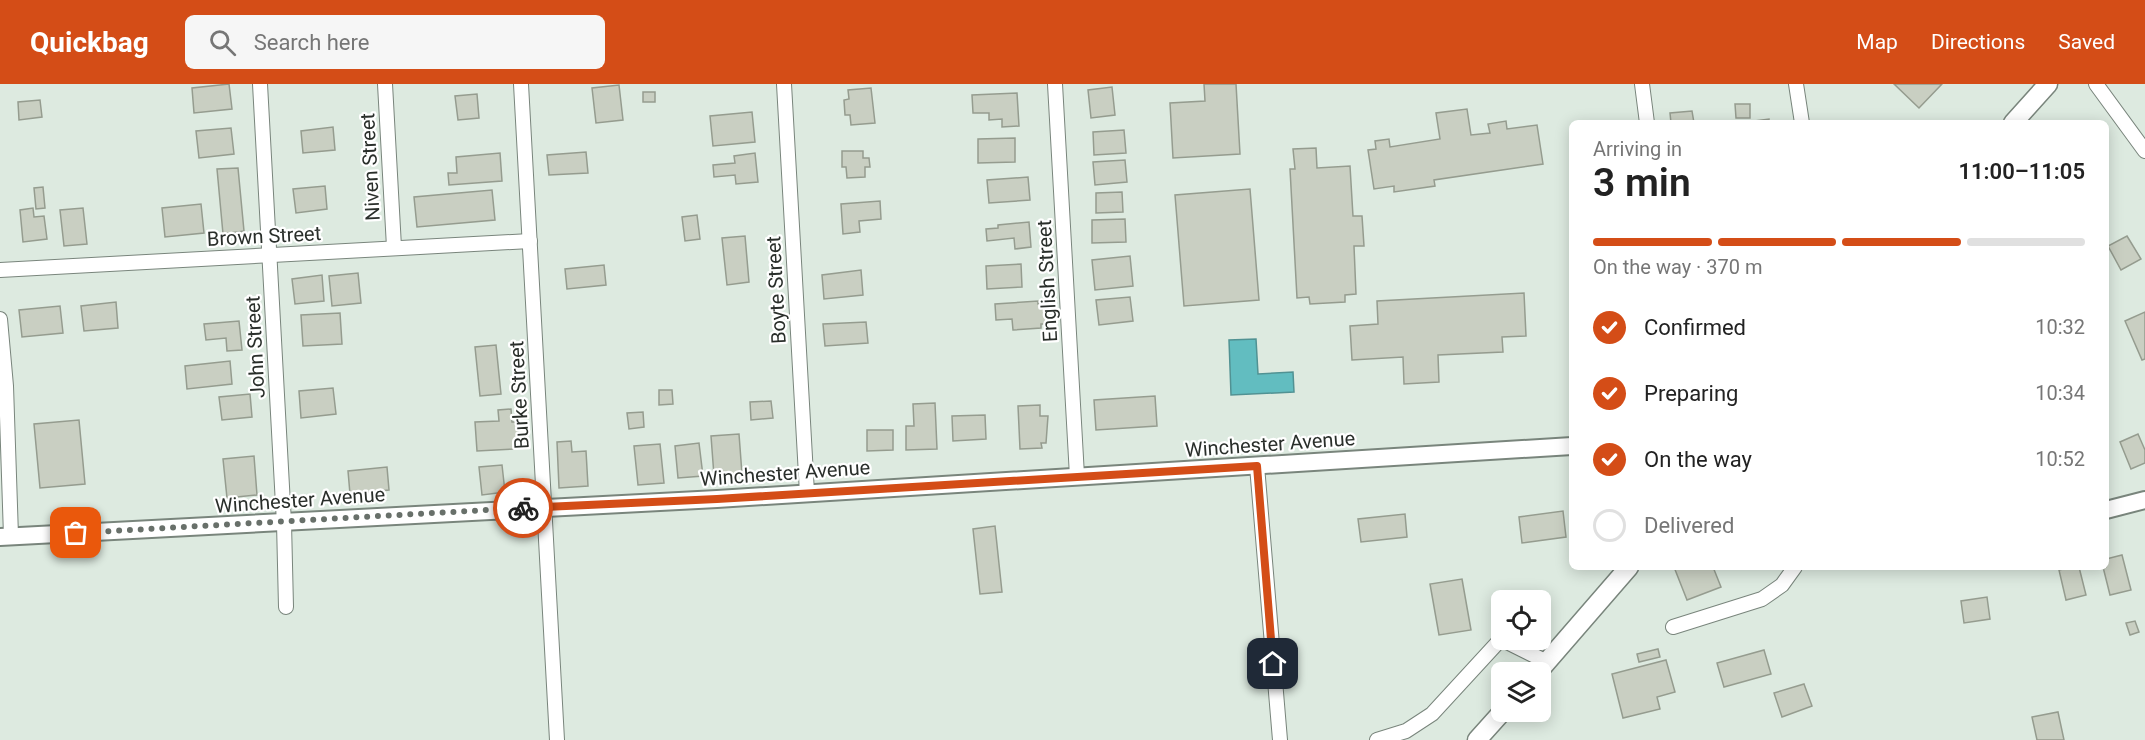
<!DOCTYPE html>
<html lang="en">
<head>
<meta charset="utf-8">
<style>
  :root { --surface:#fff; --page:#f6f6f6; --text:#222; --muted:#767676; --line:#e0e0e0; --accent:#d44d17 }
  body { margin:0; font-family:Roboto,sans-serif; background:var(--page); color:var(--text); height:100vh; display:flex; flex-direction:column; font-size:22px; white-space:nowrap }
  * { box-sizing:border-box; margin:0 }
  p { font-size:20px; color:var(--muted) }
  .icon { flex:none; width:33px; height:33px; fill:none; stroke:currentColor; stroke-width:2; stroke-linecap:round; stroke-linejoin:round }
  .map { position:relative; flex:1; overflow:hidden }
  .sheet { position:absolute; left:1569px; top:36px; width:540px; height:450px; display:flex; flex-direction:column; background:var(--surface); border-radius:9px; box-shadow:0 3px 15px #0003 }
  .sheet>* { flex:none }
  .buttons { position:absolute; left:1491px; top:506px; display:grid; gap:12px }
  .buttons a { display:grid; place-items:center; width:60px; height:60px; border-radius:9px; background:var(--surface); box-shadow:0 3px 15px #0003; font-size:30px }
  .pin { position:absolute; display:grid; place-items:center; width:51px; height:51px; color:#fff; margin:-26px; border-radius:12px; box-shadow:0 3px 9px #0006 }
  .courier { position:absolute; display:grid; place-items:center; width:60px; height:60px; margin:-30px; border:4px solid #d44d17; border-radius:50%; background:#fff; color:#222; box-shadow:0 2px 8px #0007 }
  .overview em { font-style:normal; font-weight:600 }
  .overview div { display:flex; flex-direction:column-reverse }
  .overview { display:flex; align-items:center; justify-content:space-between; height:102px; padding:0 24px }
  h1 { font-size:39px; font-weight:600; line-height:45px }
  .bar { display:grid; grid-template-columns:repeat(4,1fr); gap:9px 6px; align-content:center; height:72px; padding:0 24px }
  .bar i { height:8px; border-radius:4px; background:var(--line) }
  .bar .active { background:var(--accent) }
  .bar p { grid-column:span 4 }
  ol { padding:0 24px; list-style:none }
  li { display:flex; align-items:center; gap:18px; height:66px }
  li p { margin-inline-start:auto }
  li .icon { padding:6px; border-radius:50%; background:var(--accent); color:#fff; stroke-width:4 }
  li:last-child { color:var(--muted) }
  li i { width:33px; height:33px; border:3px solid var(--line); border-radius:50% }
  header { display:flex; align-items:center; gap:36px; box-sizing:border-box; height:84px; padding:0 30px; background:var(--accent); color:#fff }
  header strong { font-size:28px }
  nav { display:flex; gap:33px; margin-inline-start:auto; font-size:21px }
  .search { width:420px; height:54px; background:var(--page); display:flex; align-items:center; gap:15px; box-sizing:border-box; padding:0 21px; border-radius:9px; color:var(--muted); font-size:22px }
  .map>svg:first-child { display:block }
</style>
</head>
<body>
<header>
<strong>Quickbag</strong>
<div class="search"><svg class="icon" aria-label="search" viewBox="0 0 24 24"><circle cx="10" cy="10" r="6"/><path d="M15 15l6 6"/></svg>Search here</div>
<nav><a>Map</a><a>Directions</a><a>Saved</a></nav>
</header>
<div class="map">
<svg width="2145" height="656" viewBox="0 0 2145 656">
  <rect width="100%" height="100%" fill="#ddeae0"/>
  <polygon fill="#62bdc0" stroke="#519293" stroke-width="1.5" points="1256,255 1258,290 1293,288 1294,308 1231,311 1229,256"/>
  <g fill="#c9cfc2" stroke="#959c8f" stroke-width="1.5">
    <polygon points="229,0 232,25 194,29 192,4"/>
    <polygon points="1204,0 1236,0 1240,70 1173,74 1170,19 1205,17"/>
    <polygon points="1894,0 1942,0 1919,24"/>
    <polygon points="619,1 623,36 596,39 592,4"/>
    <polygon points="1112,3 1115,31 1091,34 1088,6"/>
    <polygon points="871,4 875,39 851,41 850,31 845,31 844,16 849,15 848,6"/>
    <rect x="643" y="8" width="12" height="10"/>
    <polygon points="1017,9 1019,42 1002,43 1002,35 989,36 989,29 973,29 972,11"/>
    <polygon points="477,10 479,34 458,36 455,12"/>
    <polygon points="40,16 42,33 19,36 18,18"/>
    <polygon points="1735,20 1750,20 1750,34 1736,34"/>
    <polygon points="1467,25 1471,51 1490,49 1488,40 1506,37 1507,45 1537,41 1543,80 1434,96 1435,102 1394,108 1394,102 1374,105 1368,66 1376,65 1375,57 1389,55 1390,63 1440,55 1436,29"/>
    <polygon points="1692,27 1694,39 1671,39 1670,29"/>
    <polygon points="752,28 755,58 713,62 710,32"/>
    <polygon points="1769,35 1769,39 1747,39 1746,38"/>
    <polygon points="333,43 335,66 303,69 301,47"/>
    <polygon points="231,44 234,70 199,74 196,47"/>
    <polygon points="1124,46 1126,69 1094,71 1093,48"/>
    <polygon points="1015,54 1015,78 978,79 978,55"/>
    <polygon points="1316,64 1317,84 1350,82 1353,132 1362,132 1364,162 1354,162 1356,210 1345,211 1345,218 1310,220 1309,213 1297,214 1290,85 1295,85 1293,65"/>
    <polygon points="842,67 863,67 863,74 869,74 870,83 865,83 865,93 847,94 846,83 842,83"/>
    <polygon points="586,68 588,89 549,91 547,71"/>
    <polygon points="500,69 502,97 449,101 448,89 457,89 456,73"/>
    <polygon points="755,69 758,98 736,100 735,91 714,93 713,81 735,79 734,72"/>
    <polygon points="1125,76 1127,98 1095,101 1093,78"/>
    <polygon points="238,84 244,147 223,150 217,85"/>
    <polygon points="1028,93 1030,116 989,119 987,96"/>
    <polygon points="325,102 327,125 296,129 293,105"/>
    <polygon points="43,103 45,124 36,125 34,104"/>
    <polygon points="1250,105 1259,216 1184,222 1175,111"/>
    <polygon points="492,106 495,136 417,143 414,113"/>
    <polygon points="1122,108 1123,128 1096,129 1096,109"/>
    <polygon points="880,117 881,135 859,137 860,148 843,150 841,120"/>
    <polygon points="201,120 204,149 165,153 162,124"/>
    <polygon points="33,124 34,133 44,132 47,155 23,158 20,126"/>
    <polygon points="83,124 87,160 64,162 60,126"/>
    <polygon points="697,131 700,155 685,157 682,133"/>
    <polygon points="1125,135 1126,158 1092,159 1092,136"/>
    <polygon points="1029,138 1031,163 1015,165 1014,154 987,157 986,145 998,144 998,141"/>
    <polygon points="745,152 749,198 727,201 722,154"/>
    <polygon points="2127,152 2141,175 2121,186 2108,162"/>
    <polygon points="1130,172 1133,202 1095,206 1092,176"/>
    <polygon points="1021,180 1022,203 987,205 986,182"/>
    <polygon points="604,181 606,201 567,205 565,185"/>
    <polygon points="861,186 863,211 824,215 822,191"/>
    <polygon points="358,189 361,219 332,222 329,192"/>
    <polygon points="322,191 324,217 295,220 292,195"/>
    <polygon points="1524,209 1526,252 1502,253 1503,268 1438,271 1439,298 1404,300 1403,273 1352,276 1350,242 1378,240 1377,217"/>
    <polygon points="1130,213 1133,237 1099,241 1096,216"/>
    <polygon points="1038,217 1038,220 1046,219 1047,240 1041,240 1041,244 1013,246 1012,235 996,236 995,220"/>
    <polygon points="116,218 118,244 84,247 81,222"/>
    <polygon points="60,222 63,249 22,253 19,226"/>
    <polygon points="2145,228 2145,275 2142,276 2125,237"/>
    <polygon points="340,229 342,260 303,262 301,231"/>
    <polygon points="239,237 242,266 227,267 226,254 206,256 204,240"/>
    <polygon points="866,238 868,259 825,262 823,240"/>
    <polygon points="496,261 501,310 480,312 475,263"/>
    <polygon points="230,277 232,300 187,305 185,282"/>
    <polygon points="333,304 336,330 301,334 299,307"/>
    <polygon points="659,306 672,306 673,320 659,321"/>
    <polygon points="250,310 252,333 222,336 219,313"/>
    <polygon points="1155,312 1157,342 1096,346 1094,316"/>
    <polygon points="771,317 773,334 751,336 750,318"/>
    <polygon points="935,319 937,365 906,366 906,342 914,342 913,320"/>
    <polygon points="1040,321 1040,332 1048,332 1046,359 1041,359 1042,364 1020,365 1018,322"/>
    <polygon points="511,325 512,338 517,338 519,361 515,361 515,365 477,367 475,338 499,337 498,326"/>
    <polygon points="643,328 644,343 629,345 627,329"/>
    <polygon points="985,331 986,355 953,357 952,332"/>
    <polygon points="79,336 85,400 40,404 34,340"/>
    <polygon points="867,346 893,346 893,366 867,367"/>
    <polygon points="739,350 742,390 714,392 711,352"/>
    <polygon points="2138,350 2145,366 2145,379 2131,385 2120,358"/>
    <polygon points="571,357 572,368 586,367 588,402 559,404 557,358"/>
    <polygon points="699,359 703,392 678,394 675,362"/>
    <polygon points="660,360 664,399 638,401 634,362"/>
    <polygon points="254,372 257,411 227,414 223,375"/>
    <polygon points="502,381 505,408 482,411 479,383"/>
    <polygon points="387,383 389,406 350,410 348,387"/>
    <polygon points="1563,427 1566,453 1522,459 1519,433"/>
    <polygon points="1405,430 1407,453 1361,458 1358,435"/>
    <polygon points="995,442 1002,508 980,510 973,445"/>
    <polygon points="2122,471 2131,506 2110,511 2103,483 2106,483 2106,475"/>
    <polygon points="1674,483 1713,483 1721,503 1687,516"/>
    <polygon points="2071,483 2079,483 2086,511 2066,516 2059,486"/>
    <polygon points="1462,495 1471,546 1439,551 1430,500"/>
    <polygon points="1987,513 1990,535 1964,539 1961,517"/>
    <polygon points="2135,537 2139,548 2130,551 2126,539"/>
    <polygon points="1658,565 1660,573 1639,578 1637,570"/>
    <polygon points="1764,566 1771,590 1724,603 1717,579"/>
    <polygon points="1666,576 1675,608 1657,613 1660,625 1623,634 1612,590"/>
    <polygon points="1804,600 1812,622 1782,633 1774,609"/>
    <polygon points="2058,628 2064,656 2037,656 2032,633"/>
  </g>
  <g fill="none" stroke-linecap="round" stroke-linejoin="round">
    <g stroke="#79857c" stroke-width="16">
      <g id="minor">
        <polyline points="260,0 284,439 286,523"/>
        <polyline points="385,0 394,163"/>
        <polyline points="521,0 557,656"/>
        <polyline points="784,0 807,409"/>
        <polyline points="1055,0 1077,392"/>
        <polyline points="1642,0 1647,39"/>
        <polyline points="1796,0 1802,39"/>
        <polyline points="2096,0 2145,67"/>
        <polyline points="0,186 530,157"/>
        <polyline points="0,235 6,302 11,452"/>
        <polyline points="1257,382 1280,656"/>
        <polyline points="1673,543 1762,515 1782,501 1795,483"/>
        <polyline points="1377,656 1406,647 1432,630 1501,555 1547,578"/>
      </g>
    </g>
    <g stroke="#79857c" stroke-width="20">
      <g id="tertiary">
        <polyline points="2106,426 2145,416"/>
        <polyline points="0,453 717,415 1572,362"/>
      </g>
    </g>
    <g stroke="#79857c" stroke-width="21">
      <g id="secondary">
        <polyline points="2013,39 2048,0"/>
        <polyline points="1538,588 1629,483"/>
        <polyline points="1477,656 1503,627"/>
      </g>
    </g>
    <use href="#minor" stroke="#fff" stroke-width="14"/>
    <use href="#tertiary" stroke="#fff" stroke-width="16"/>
    <use href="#secondary" stroke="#fff" stroke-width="18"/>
  </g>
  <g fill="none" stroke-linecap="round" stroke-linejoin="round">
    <polyline stroke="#68706a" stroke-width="6" stroke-dasharray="0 10.8" points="76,449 523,424"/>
    <polyline stroke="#d44d17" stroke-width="8" points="523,424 717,415 1257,382 1273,580"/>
  </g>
  <g text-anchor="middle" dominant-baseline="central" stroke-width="4.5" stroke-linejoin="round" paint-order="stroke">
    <g font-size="20" fill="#292e2a" stroke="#fff">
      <text transform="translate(370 83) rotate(-93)">Niven Street</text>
      <text transform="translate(264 152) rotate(-3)">Brown Street</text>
      <text transform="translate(1047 197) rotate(-93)">English Street</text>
      <text transform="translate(776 206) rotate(-93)">Boyte Street</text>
      <text transform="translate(255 263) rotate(-93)">John Street</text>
      <text transform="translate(519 311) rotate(-93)">Burke Street</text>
      <text transform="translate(1270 360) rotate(-4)">Winchester Avenue</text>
      <text transform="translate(785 389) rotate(-4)">Winchester Avenue</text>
      <text transform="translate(300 416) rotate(-4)">Winchester Avenue</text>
    </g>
  </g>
</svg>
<div class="buttons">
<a><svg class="icon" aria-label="locate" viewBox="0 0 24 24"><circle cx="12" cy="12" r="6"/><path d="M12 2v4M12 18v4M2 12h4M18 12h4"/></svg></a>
<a><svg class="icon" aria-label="layers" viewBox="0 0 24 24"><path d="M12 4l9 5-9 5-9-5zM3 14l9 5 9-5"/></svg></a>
</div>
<div class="pin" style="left:76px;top:449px;background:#ea580c"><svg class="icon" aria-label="bag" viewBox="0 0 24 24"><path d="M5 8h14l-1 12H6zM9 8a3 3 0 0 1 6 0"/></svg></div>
<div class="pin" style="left:1273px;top:580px;background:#1f2937"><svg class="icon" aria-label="home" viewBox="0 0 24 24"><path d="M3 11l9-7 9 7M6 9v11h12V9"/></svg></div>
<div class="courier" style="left:523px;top:424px"><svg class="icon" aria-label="bike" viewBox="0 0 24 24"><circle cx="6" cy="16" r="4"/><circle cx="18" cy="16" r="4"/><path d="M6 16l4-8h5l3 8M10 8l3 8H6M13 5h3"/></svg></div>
<section class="sheet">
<div class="overview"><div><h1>3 min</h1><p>Arriving in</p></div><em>11:00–11:05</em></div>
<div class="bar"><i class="active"></i><i class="active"></i><i class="active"></i><i></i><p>On the way · 370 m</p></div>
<ol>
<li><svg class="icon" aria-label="check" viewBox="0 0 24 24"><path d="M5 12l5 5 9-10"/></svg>Confirmed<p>10:32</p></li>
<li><svg class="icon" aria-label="check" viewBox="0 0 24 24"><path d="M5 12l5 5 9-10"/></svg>Preparing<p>10:34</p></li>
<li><svg class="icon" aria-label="check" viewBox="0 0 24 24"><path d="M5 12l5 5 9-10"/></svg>On the way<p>10:52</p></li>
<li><i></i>Delivered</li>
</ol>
</section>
</div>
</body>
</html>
